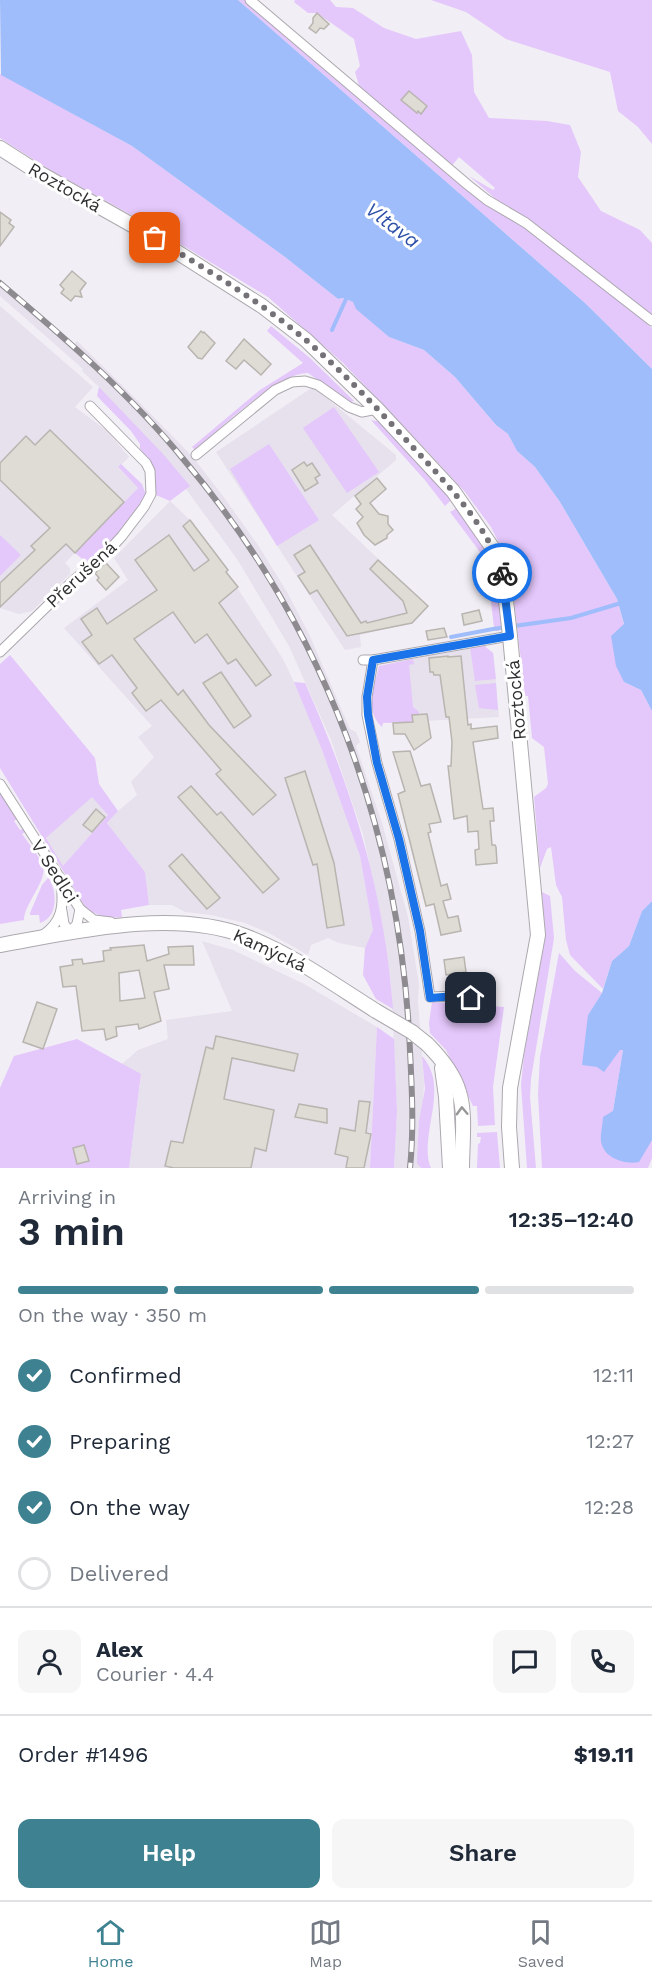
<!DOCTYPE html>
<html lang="en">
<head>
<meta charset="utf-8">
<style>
  :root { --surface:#fff; --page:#f6f6f7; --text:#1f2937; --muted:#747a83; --line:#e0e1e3; --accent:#3e8291 }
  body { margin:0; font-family:"Work Sans",sans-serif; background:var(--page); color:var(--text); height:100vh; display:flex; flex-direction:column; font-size:22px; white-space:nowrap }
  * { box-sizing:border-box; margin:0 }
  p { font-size:20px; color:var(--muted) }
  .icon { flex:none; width:33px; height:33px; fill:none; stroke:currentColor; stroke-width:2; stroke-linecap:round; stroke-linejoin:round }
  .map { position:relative; height:1168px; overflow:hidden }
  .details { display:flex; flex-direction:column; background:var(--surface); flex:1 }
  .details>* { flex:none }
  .pin { position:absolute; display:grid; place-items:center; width:51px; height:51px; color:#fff; margin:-26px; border-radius:12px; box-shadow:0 3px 9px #0006 }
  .courier { position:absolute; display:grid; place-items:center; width:60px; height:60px; margin:-30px; border:4px solid #1a73e8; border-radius:50%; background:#fff; color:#222; box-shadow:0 2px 8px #0007 }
  .headline em { font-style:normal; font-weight:600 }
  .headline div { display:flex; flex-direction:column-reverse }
  .headline { display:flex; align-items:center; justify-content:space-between; height:102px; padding:0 18px }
  h1 { font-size:39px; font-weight:600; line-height:45px }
  .bar { display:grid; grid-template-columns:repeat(4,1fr); gap:9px 6px; align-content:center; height:72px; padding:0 18px }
  .bar i { height:8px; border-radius:4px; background:var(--line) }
  .bar .active { background:var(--accent) }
  .bar p { grid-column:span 4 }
  .line { display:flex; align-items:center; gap:15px; padding:0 18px; border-top:2px solid var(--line) }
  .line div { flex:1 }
  .round { display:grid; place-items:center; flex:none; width:63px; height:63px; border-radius:12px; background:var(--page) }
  ol { padding:0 18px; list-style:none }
  li { display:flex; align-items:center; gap:18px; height:66px }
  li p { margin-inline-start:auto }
  li .icon { padding:6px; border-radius:50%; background:var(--accent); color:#fff; stroke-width:4 }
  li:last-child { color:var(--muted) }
  li i { width:33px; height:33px; border:3px solid var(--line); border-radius:50% }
  .action { display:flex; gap:12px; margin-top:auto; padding:12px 18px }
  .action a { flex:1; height:69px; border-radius:12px; background:var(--accent); color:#fff; font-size:24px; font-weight:600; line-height:69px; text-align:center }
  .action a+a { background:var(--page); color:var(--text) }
  .dock { display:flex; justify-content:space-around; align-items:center; height:84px; border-top:2px solid var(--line); background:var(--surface); font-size:16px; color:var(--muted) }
  .dock a { display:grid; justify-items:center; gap:3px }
  .dock .active { color:var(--accent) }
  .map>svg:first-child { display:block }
</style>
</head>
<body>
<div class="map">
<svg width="652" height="1168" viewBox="0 0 652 1168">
  <rect width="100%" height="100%" fill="#f2eef5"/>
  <g fill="#e7e0ed">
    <polygon points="0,279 74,344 77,341 136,399 192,456 223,496 258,545 287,592 309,634 350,729 356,732 360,742 356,746 382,823 408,917 419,984 418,1001 424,1082 420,1168 394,1168 397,1112 391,983 382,922 363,834 331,740 289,646 237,559 186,489 98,392 99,387 82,371 83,369 0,296"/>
    <polygon points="0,306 93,387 75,407 107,431 129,457 118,468 138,488 65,563 70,568 70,574 32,611 19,614 0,608"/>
    <polygon points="313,387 396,455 396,460 332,515 428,606 412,623 360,635 361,647 345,650 216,452"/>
    <polygon points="170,501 190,520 228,570 227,572 283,659 294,682 322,750 360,856 373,930 365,948 339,943 328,938 311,945 308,955 269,933 245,923 211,915 185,912 172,905 149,905 145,872 107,823 118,811 137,795 131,782 154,757 138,737 152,726 64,628 128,580 114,558"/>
    <polygon points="482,644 493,653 499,717 387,723 379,666"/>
    <polygon points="92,796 108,815 63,866 46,838"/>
    <polygon points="202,941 233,950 304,984 377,1027 370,1168 129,1168 141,1075 122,1064 138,1050 168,1039 166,1020 232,1011"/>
  </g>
  <g fill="#e4c7fb" fill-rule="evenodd">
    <polygon points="238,0 246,0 378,111 451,176 526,227 627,305 652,328 652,369 585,303"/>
    <polygon points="295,0 330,0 336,7 353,8 384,28 416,39 461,31 472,55 474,92 489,118 547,121 570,125 581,152 578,177 601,211 640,230 652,243 652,320 553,239 497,200 469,176 493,190 495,188 459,157 450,168 360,89 355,72 360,66 354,39 317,13 308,13 294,2"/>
    <polygon points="431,0 652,0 652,144 638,127 618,111 610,72 506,39 466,12"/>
    <polygon points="0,74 132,146 285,257 338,299 343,298 353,302 357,309 389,337 424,350 455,377 496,425 508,434 517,451 535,467 560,502 617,599 624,625 624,682 641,690 652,711 652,901 642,911 629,946 612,961 603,989 570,955 566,940 562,897 556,885 551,847 547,849 540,868 534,797 546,788 548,784 544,747 532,738 528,696 525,696 512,581 506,557 491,527 465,492 428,452 343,363 268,297 144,222 50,170 0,138"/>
    <path d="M271 326 310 358 354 401 350 402 346 400 308 373C277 373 219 430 195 450L192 447 260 390 303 363 267 331Z"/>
    <path d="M99 387 163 454 190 486 170 501 156 495C155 473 154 466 140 449V444L131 431 97 396Z"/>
    <polygon points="334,407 379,472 347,493 303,428"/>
    <polygon points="371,420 381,422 451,500 445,506 424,479"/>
    <polygon points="269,444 319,520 277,546 230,469"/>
    <path d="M121 464 142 484 146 495C131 521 111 545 86 562L75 553 138 488 118 467Z"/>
    <path d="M457 508C472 530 490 552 496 578 499 593 500 610 501 625L499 631H496L494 627 486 560 450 512Z"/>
    <polygon points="0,535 21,555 0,576"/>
    <polygon points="482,644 493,653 496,679 475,681 470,647"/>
    <path d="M10 655 95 758 99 784 118 811 107 823 145 872 149 905 121 910 122 917C108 919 98 916 86 908L0 768V664ZM92 797 108 815 63 866 46 838Z"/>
    <path d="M413 659 414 664 409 665 413 707 419 712V714L413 715V722L383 723 382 727C364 710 374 687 379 666Z"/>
    <path d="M294 682 305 683C352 788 385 894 393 1009L376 999 363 975 365 948 373 930 360 856 322 750Z"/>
    <polygon points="496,683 498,710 479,708 475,685"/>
    <path d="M0 791 17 819 14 821 20 830 23 829 25 832 22 834C29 844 39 855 43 867 47 881 24 904 24 920L0 924Z"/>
    <path d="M48 878 50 880C57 894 58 917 40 923L39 915H30V913L42 885Z"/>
    <polygon points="542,892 550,896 554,938 531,1079 530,1097 536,1168 527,1168 521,1085 524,1055 545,939"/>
    <polygon points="559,953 575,971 602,993 588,1015 620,1050 623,1050 613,1111 650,1142 652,1140 652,1158 648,1168 542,1168 538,1094 540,1057"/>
    <polygon points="432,1002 504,1007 493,1087 495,1125 478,1126 477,1106 473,1106 446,1050 430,1033 429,1023"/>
    <polygon points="377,1027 394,1039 397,1112 394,1168 370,1168"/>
    <polygon points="77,1039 141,1074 129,1168 0,1168 0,1088 14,1056"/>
    <path d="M422 1056C451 1088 418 1135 431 1168H421L417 1163 419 1121 425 1089Z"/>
    <polygon points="497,1132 500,1168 477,1168 478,1144 480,1143 481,1137 477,1137 477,1133"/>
  </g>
  <g fill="#a0bdfb">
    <polygon points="0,0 238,0 585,303 652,369 652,711 641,690 624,682 616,666 611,636 624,624 617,599 560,502 535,467 517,451 508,434 496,425 455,377 424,350 389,337 356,309 353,302 343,298 338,299 285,257 132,146 1,75"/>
    <path d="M652 901V1140L639 1162C625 1165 603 1158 601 1141 600 1134 603 1124 603 1117L613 1111 623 1050H620L604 1072 597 1067 582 1065 588 1015 602 993 612 961 629 946 642 911Z"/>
  </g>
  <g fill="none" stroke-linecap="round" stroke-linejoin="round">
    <g stroke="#a0bdfb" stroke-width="4">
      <polyline points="332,330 346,299"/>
      <polyline points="451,637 493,629 571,618 621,603"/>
    </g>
  </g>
  <g fill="#dfdbd5" stroke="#b8b4af" stroke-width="1.5" fill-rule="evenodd">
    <polygon points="317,13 329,24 324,29 320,28 316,33 309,28 313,23 313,18"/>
    <polygon points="409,91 427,106 421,114 418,111 417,113 401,100"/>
    <polygon points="0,212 11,220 9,223 14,227 0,246"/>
    <polygon points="72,271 86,283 80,291 82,297 75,296 71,301 61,293 64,289 60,285"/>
    <polygon points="201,331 203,333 204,332 215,343 202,359 198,358 188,347"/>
    <polygon points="244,339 271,364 261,375 244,360 236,369 226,361"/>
    <polygon points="50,430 124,502 75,553 66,544 0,607 0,583 35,550 31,546 50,528 0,480 0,463 26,436 35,445"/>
    <polygon points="304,462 307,466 312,463 320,475 315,478 318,483 305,491 292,470"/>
    <polygon points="377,478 386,489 370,503 379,514 388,516 388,524 393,530 387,535 387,538 375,545 364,535 357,523 363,517 356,509 361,504 355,496"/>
    <polygon points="190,520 228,570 226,572 238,587 219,603 271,675 256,686 236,659 228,664 207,634 195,643 173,612 134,639 178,695 183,690 209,725 276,795 253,815 216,774 221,770 161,700 146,711 132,693 137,688 112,655 99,664 82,642 92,635 81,619 97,608 107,624 157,590 135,560 169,535 194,571 209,560 183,526"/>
    <polygon points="310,545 361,623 366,621 367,623 407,613 403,601 370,569 378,560 428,606 412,623 347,636 317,590 310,594 298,576 305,572 294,555"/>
    <polygon points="106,563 119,577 106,590 97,580 99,578 95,573"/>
    <polygon points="479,610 482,621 464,625 462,614"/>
    <polygon points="444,628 447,637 428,640 426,631"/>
    <polygon points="448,656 448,657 461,656 468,725 471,724 471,729 497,726 498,738 473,742 483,809 493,808 494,821 490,821 492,845 495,845 496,847 497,863 476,865 475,850 479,849 478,831 468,832 467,816 454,819 448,766 451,766 452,742 449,717 446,717 440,675 434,675 433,672 430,672 429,658"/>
    <polygon points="221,672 251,716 234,728 203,683"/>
    <polygon points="427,714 431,738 414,750 405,734 394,734 393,723 413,722 412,715"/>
    <polygon points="410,751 421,786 430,784 441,822 429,824 431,832 428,833 441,886 447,884 451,899 443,901 448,918 458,916 461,931 441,935 434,904 426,906 398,794 405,791 393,752"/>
    <polygon points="305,771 334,863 344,925 327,928 317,864 313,865 285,778"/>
    <polygon points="191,786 217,815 221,812 279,879 263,893 178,797"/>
    <polygon points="96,809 105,817 92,832 83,825"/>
    <polygon points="182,854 220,898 207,909 169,866"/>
    <path d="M144 945 147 961 169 954 168 947 193 946 194 965H164L169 989 154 992 161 1021 139 1029 138 1024 116 1027 117 1036 106 1040 104 1029 82 1031 76 986 63 987 60 967 73 965 72 960 82 959 83 964 104 961 103 951 111 950 110 948ZM139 970 145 998 120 1001 119 973Z"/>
    <polygon points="464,957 466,972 446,975 444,960"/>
    <polygon points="37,1002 57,1009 43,1049 23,1042"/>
    <polygon points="216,1036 298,1054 294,1071 232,1058 224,1099 274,1110 266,1151 255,1148 251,1168 174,1168 165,1166 171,1141 183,1143 206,1047 213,1049"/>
    <polygon points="359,1101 370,1102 366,1133 371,1134 364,1168 346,1168 348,1157 335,1154 340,1128 355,1131"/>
    <polygon points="299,1104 327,1109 327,1123 295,1117"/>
    <polygon points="84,1145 89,1161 77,1164 73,1148"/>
  </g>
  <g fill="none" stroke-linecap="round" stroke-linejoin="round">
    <g stroke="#aca8ae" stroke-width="11">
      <g id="street">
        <polyline points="250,0 468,185 487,200 526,223 652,321"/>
        <polyline points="196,455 275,390 292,382 305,381 318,385 349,407 362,412 377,409"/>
        <polyline points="0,652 75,579 100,560 122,536 144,507 151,494 150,471 146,463 90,406"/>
        <polyline points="363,660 373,660 510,636"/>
        <polyline points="373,660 367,697 367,715 377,763 399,839 420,931 430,997 456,996 486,1000"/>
        <polyline points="0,784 80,909 94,920 111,922"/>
        <polyline points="62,911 64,924 70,932 77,924 80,909"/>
        <path d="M43 935C62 922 64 906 61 884"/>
      </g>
    </g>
    <g stroke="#aca8ae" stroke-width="16">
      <g id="secondary">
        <polyline points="0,148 36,171 155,238 262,306 306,340 377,409 453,491 494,550 504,583 510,636 538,935 510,1088 509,1127 512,1168"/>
        <path d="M0 945C74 932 172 908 245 936 292 954 333 984 376 1011"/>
        <path d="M427 1044C440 1057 454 1074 459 1092 466 1113 462 1145 462 1168"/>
        <polyline points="442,1068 446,1097 450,1168"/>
      </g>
    </g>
    <use href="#street" stroke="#fff" stroke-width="9"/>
    <use href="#secondary" stroke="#fff" stroke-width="14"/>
    <g stroke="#8d8b8f" stroke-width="6">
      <path id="rail" d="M0 283C65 338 130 394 184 460 325 627 401 833 410 1051 412 1090 414 1129 410 1168"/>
    </g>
    <use href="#rail" stroke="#fff" stroke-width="4" stroke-dasharray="11" stroke-linecap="butt"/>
    <g stroke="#aca8ae" stroke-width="16" stroke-linecap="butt">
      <polyline id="secondary-bridge" points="376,1011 412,1032 427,1044"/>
    </g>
    <use href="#secondary-bridge" stroke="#fff" stroke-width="14"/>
  </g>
  <defs><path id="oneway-chevron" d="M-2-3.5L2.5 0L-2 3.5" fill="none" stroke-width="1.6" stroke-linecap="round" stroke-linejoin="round" transform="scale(1.5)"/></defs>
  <use stroke="#989798" href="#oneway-chevron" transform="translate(462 1111) rotate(-92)"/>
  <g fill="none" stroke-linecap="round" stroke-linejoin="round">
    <path stroke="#747276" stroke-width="6" stroke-dasharray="0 10.8" d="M155 238C207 270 260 301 307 341 348 376 385 417 422 457 451 488 491 532 502 573"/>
    <polyline stroke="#1a73e8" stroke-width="8" points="471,998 456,996 430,998 420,931 399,839 377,763 368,715 367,697 373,660 510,636 502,573"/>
  </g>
  <g text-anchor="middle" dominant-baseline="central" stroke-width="6" stroke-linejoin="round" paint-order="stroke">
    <g font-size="18" fill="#302f31" stroke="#fff">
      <text transform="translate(65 187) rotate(30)">Roztocká</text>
      <text transform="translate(81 574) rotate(-43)">Přerušená</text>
      <text transform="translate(516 700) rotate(-95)">Roztocká</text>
      <text transform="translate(55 871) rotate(57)">V Sedlci</text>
      <text transform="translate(270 950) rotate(25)">Kamýcká</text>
    </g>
    <g font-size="20" font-style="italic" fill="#2d50a8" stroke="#fff">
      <text transform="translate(393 225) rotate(37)">Vltava</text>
    </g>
  </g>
</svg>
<div class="pin" style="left:155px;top:238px;background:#ea580c"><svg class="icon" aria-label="bag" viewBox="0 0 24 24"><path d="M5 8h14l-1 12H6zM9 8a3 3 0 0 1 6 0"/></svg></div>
<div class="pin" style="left:471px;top:998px;background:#1f2937"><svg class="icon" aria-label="home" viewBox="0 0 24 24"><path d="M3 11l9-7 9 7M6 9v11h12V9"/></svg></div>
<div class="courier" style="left:502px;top:573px"><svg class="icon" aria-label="bike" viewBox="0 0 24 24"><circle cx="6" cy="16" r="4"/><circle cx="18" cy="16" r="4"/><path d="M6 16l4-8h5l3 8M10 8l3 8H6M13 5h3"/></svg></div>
</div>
<section class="details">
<div class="headline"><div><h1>3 min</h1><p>Arriving in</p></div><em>12:35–12:40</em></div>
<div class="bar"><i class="active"></i><i class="active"></i><i class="active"></i><i></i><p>On the way · 350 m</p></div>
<ol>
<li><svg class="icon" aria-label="check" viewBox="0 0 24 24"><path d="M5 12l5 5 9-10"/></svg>Confirmed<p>12:11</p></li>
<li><svg class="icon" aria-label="check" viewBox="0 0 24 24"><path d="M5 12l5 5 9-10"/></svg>Preparing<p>12:27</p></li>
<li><svg class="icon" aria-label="check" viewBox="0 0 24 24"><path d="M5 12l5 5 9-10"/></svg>On the way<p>12:28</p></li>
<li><i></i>Delivered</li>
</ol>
<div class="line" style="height:108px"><a class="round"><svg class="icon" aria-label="person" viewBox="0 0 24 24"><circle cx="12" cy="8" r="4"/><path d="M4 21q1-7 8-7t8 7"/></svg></a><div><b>Alex</b><p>Courier · 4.4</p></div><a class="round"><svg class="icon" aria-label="chat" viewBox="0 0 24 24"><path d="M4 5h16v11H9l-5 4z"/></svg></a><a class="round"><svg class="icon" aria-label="phone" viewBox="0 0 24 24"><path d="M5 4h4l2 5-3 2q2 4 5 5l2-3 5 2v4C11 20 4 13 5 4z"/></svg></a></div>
<div class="line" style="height:78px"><div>Order #1496</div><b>$19.11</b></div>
<div class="action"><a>Help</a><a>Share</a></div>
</section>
<nav class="dock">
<a class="active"><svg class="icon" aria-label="home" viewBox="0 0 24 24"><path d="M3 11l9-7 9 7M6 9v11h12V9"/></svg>Home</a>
<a><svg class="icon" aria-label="map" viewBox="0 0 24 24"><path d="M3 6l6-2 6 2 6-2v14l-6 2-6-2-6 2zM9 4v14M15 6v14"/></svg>Map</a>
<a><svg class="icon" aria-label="saved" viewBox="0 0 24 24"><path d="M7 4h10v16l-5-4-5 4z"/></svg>Saved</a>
</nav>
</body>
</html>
